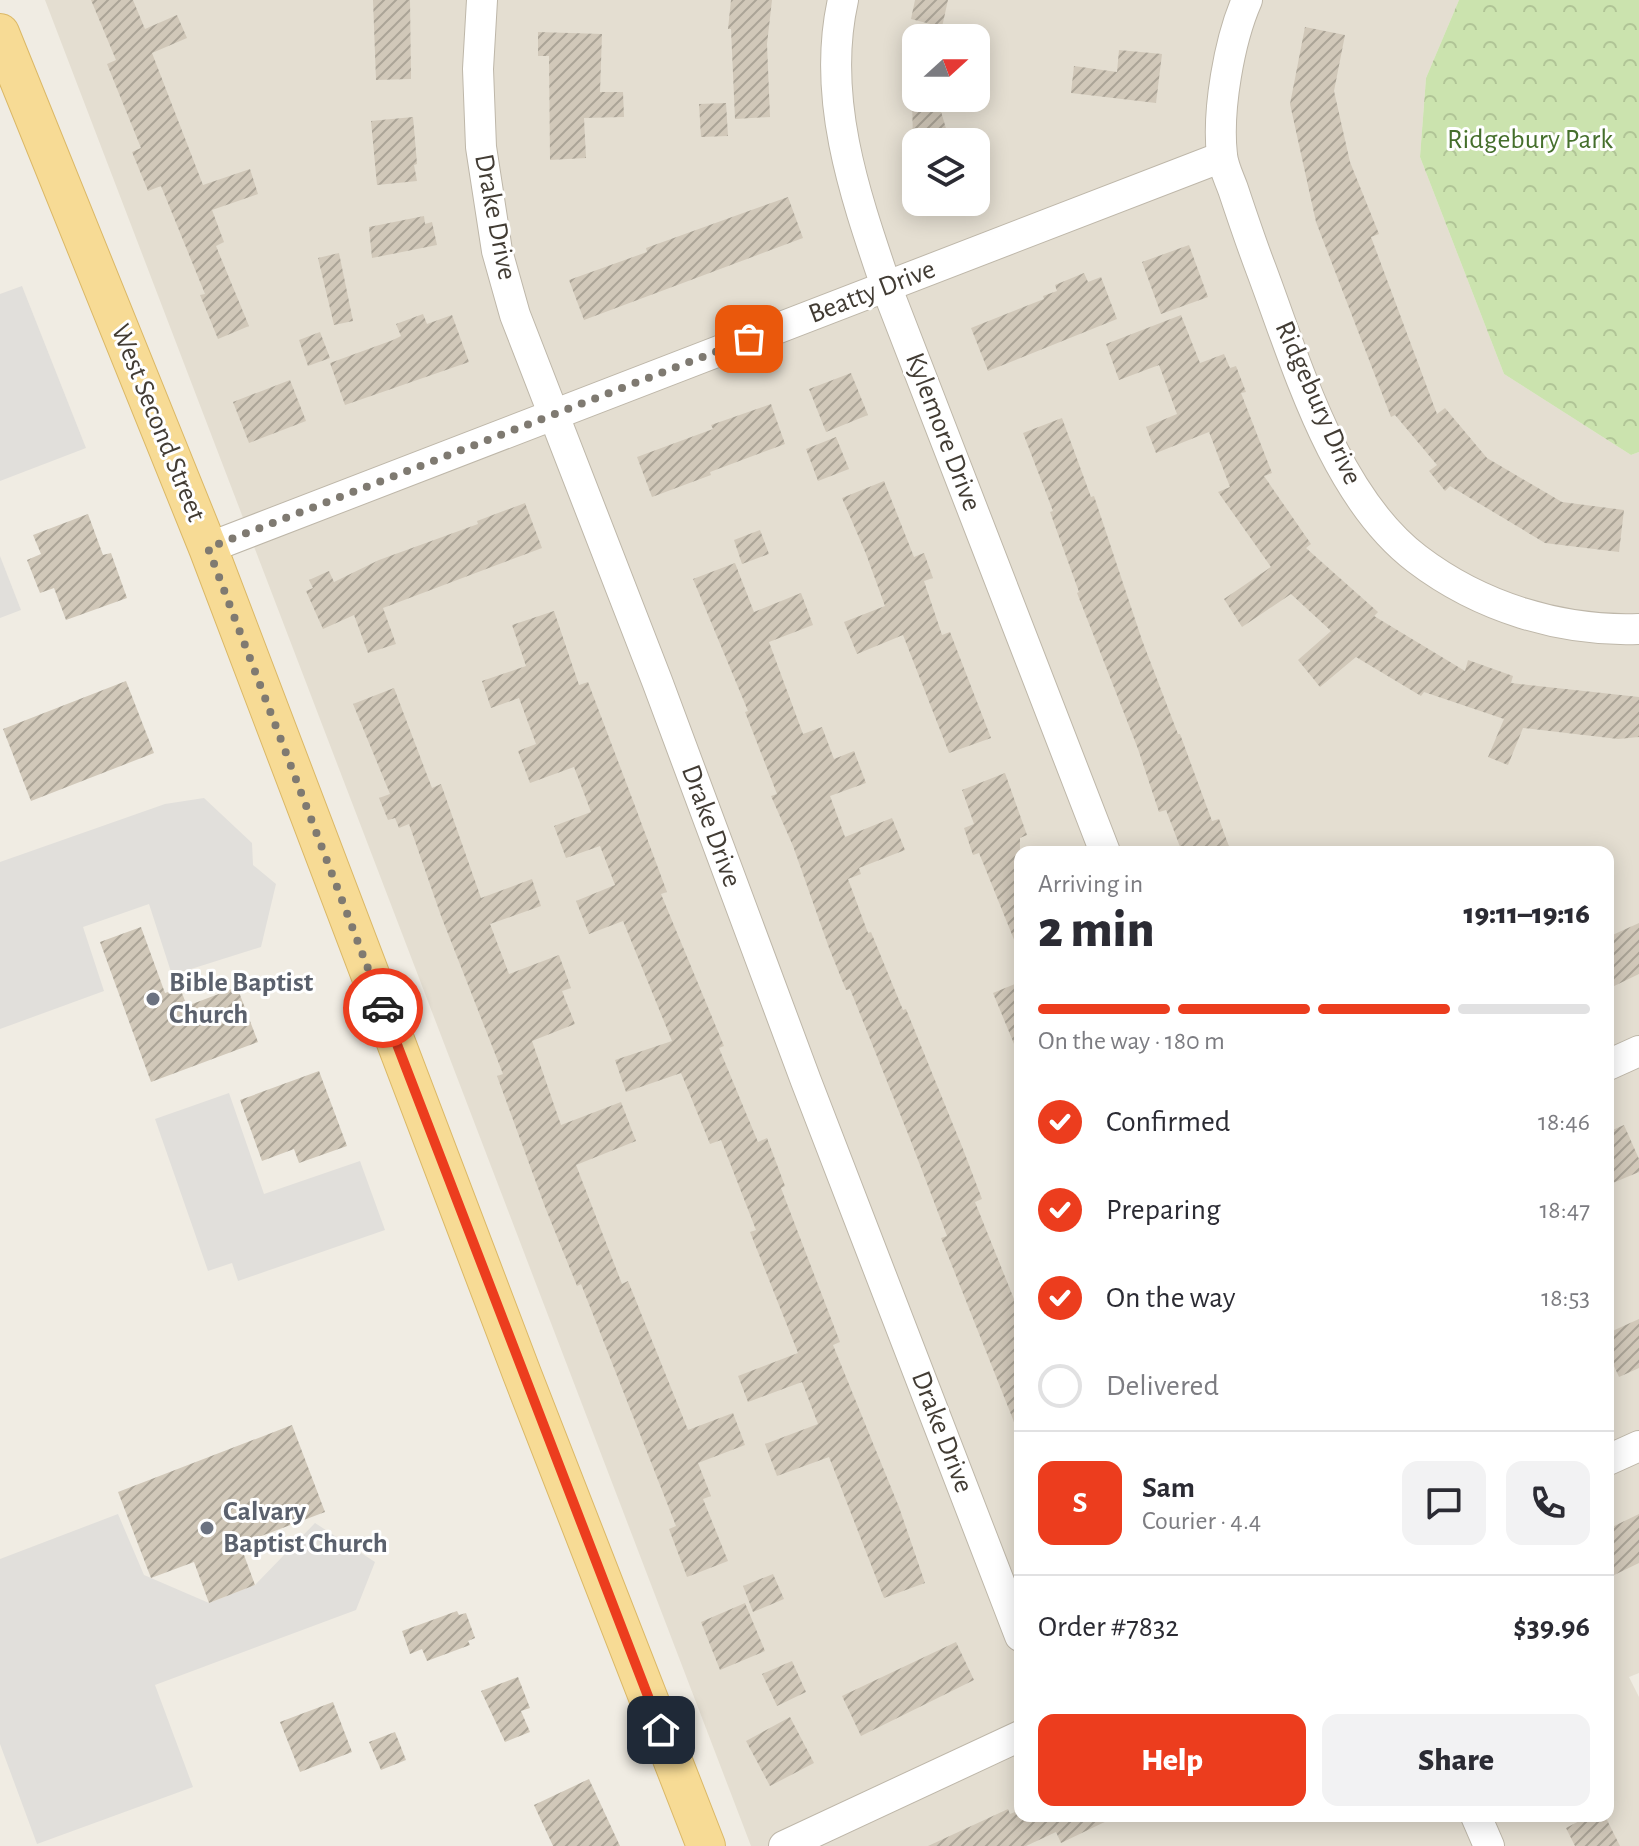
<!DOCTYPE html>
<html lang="en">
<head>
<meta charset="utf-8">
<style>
  :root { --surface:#fff; --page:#f2f2f3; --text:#2b2b33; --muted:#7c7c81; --line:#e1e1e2; --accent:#ec3d1e }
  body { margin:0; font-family:"Alegreya Sans",sans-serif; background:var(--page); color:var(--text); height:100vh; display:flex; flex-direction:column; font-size:30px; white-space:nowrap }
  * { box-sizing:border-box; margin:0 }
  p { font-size:26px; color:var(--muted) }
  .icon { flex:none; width:44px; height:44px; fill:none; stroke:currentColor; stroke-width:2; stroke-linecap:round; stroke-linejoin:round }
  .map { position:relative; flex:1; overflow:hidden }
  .sheet { position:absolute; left:1014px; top:846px; width:600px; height:976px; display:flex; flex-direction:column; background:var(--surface); border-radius:16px; box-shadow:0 4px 20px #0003 }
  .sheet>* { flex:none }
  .needle { width:52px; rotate:69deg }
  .fabs { position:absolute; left:902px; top:24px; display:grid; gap:16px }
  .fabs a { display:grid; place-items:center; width:88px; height:88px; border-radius:16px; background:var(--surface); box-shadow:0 4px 20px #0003; font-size:40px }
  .pin { position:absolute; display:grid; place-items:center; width:68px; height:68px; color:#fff; margin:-34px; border-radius:16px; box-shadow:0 4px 12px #0006 }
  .courier { position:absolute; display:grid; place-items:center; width:80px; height:80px; margin:-40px; border:6px solid #ec3d1e; border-radius:50%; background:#fff; color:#222; box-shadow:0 2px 10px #0007 }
  .headline em { font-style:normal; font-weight:800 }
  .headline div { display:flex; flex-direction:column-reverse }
  .headline { display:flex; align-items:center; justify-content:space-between; height:136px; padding:0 24px }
  h1 { font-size:52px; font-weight:800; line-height:60px }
  .bar { display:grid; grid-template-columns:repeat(4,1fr); gap:12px 8px; align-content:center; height:96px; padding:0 24px }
  .bar i { height:10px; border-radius:6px; background:var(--line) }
  .bar .current { background:var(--accent) }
  .bar p { grid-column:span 4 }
  .line { display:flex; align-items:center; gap:20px; padding:0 24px; border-top:2px solid var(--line) }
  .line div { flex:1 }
  .round { display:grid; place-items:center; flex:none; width:84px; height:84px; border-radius:16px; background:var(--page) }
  ol { padding:0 24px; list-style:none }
  li { display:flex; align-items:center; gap:24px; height:88px }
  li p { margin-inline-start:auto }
  li .icon { padding:8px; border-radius:50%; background:var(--accent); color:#fff; stroke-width:4 }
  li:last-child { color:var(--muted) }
  li i { width:44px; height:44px; border:4px solid var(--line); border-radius:50% }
  .cta { display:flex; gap:16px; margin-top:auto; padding:16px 24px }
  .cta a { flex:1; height:92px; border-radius:16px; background:var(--accent); color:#fff; font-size:32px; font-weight:800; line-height:92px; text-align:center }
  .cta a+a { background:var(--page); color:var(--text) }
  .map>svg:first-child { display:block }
</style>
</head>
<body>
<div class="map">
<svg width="1639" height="1846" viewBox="0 0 1639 1846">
  <defs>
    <pattern id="park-crowns" width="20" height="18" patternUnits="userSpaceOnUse" patternTransform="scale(2)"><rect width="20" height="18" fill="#cbe3ae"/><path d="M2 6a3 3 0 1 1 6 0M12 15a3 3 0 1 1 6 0" fill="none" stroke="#b0c496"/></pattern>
    <pattern id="building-hatch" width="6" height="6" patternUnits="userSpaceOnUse" patternTransform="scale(2)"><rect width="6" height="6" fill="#d1c8b9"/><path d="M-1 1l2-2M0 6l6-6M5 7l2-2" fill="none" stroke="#aba497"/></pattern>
  </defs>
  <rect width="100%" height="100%" fill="#f0ece3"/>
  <path fill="#e4ded1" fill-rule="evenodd" d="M45 0H1459L1426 78 1420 157 1504 374 1631 455 1639 452V1673L1629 1677 1639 1697V1846H751ZM916 38H976V98H916ZM916 142H976V202H916ZM1020 852H1608V1816H1020Z"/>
  <polygon fill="url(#park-crowns)" points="1459,0 1639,0 1639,452 1631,455 1504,374 1420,157 1426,78"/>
  <g fill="#e1dfdb">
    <polygon points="22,286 86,448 0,481 0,294"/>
    <polygon points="0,556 21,610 0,618"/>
    <polygon points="204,798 252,843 253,865 276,884 261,947 172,975 149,904 83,927 104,991 0,1029 0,862 165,804"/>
    <polygon points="229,1093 264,1194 360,1161 385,1230 238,1281 232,1263 208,1271 155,1119"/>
    <polygon points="118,1514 144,1575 209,1603 255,1585 315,1523 375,1562 356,1610 155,1685 193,1787 37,1844 0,1744 0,1559"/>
  </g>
  <g fill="url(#building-hatch)">
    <polygon points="91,0 133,0 145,29 177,15 187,38 152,53 203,185 250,169 258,194 212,210 224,242 216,246 249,326 218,339 200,295 205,294 161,186 148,191 132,152 141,148 107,64 116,60"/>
    <polygon points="373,0 410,0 411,79 376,80"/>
    <polygon points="731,0 772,0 767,44 770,117 735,119 731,29 728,29"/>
    <polygon points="915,0 948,0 942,27 911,19"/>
    <polygon points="1305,27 1345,35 1334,91 1350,162 1379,234 1371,237 1377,253 1437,414 1445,408 1487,458 1562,502 1624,510 1619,552 1545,543 1450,486 1445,491 1429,471 1437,465 1395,415 1391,417 1316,222 1290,104"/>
    <polygon points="538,32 602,34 600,92 623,92 624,117 584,118 586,158 550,160 549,56 538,56"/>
    <polygon points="1119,50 1162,54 1156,103 1071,93 1074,66 1117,72"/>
    <polygon points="912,98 937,98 950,142 913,142"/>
    <polygon points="726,103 728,136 701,137 699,104"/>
    <polygon points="413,117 417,164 414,165 417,181 377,185 371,121"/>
    <polygon points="788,197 803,238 584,320 569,280 647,252 646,248"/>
    <polygon points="424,216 425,224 432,222 437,245 372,258 369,227"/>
    <polygon points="1189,245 1208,297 1161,314 1142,262"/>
    <polygon points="339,253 353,321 334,325 318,258"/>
    <polygon points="1084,273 1088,282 1101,277 1117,319 988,371 971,328 1044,299 1043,296 1057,291 1055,285"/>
    <polygon points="423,314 427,324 452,315 469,362 345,405 330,363 393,340 401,336 396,324"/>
    <polygon points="1181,315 1200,363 1224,354 1230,368 1236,366 1246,392 1241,393 1272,473 1264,476 1311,544 1306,548 1378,612 1374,616 1465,671 1468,660 1513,676 1511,683 1639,697 1639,737 1618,739 1523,728 1508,765 1488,757 1504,719 1424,692 1421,696 1356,657 1320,687 1298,660 1331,631 1291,594 1242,627 1224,599 1271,567 1218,492 1230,487 1209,432 1156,453 1146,427 1177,414 1159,365 1119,380 1106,344"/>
    <polygon points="320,332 330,358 308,366 299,340"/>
    <polygon points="851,373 868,415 826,432 809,389"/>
    <polygon points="290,380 306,421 249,443 233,402"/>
    <polygon points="771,404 785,444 710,472 711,475 652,497 637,457 713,429 711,425"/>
    <polygon points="1062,418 1091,497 1094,496 1142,640 1178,734 1180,734 1212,821 1219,819 1231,852 1182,852 1166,810 1159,812 1138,749 1077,593 1079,592 1050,512 1053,511 1023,433"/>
    <polygon points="836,437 849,469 818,481 806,449"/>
    <polygon points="884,481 914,557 924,553 933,578 924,581 942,635 950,632 991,738 949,753 903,635 857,654 844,622 885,606 866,554 842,498"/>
    <polygon points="525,503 542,548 383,608 396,644 368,653 354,615 323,629 306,591 313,588 309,580 329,571 334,582 379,560 478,524 477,521"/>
    <polygon points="88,514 103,555 111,553 127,598 66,620 54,588 40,593 27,560 41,554 33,535"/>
    <polygon points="760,530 769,554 742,564 734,540"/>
    <polygon points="735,563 754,612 801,593 813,625 769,642 803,734 822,727 834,759 854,751 866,783 830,796 845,837 892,818 905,850 859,868 861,874 848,879 868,933 871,932 903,1010 906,1009 963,1149 982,1199 975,1202 1020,1314 1020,1437 941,1238 947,1236 910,1139 850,989 846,990 829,948 793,846 771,796 777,794 745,712 748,711 693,579"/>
    <polygon points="554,611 579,685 588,682 635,806 667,892 661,894 724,1046 719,1048 758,1142 767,1138 785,1186 781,1188 840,1342 833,1345 899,1507 925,1583 884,1598 829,1457 777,1476 765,1444 818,1424 802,1382 748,1402 738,1376 798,1353 750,1232 756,1230 721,1140 710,1144 681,1073 626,1092 615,1060 672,1041 623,921 589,934 576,901 615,885 600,846 566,858 554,826 591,812 574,767 530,783 518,751 536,744 519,698 491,708 482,681 526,666 512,625"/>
    <polygon points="126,681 154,753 31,801 3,729"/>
    <polygon points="394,688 432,788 441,784 481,898 532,879 541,906 490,924 509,974 559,955 571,988 562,991 575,1024 532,1041 561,1125 621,1102 636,1141 576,1165 622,1284 628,1281 688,1430 733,1413 745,1445 698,1463 711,1496 703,1499 728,1561 687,1577 669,1529 676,1526 581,1284 577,1286 545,1207 497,1076 503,1074 441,916 409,824 399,828 395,818 388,820 379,798 390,794 353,704"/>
    <polygon points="1005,773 1027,835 1020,838 1019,952 979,853 973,855 964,828 974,824 962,790"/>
    <polygon points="1639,923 1639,974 1608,989 1608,937"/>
    <polygon points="141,927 165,993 180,988 187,1006 237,987 258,1042 151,1082 100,942"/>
    <polygon points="1020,982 1020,1056 1019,1056 993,993"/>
    <polygon points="319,1071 347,1146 299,1163 294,1149 262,1161 240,1100"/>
    <polygon points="1624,1125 1639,1159 1639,1172 1608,1185 1608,1132"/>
    <polygon points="1639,1319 1639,1368 1619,1377 1608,1353 1608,1333"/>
    <polygon points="292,1425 325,1512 240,1544 255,1585 209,1603 194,1562 151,1578 118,1492"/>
    <polygon points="1639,1514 1639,1563 1608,1578 1608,1529"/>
    <polygon points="773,1574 784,1599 753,1612 743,1586"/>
    <polygon points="745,1603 765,1651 720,1670 701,1622"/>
    <polygon points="457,1611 459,1615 466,1613 475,1638 468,1641 470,1645 427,1661 422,1649 410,1654 402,1631"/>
    <polygon points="956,1642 974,1680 861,1736 842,1696"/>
    <polygon points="792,1661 806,1692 777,1706 762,1674"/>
    <polygon points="518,1677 530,1708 521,1711 530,1732 505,1742 481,1691"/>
    <polygon points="333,1702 352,1752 300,1772 280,1722"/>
    <polygon points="790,1717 814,1763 770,1786 746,1741"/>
    <polygon points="395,1732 406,1760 381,1770 369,1742"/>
    <polygon points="589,1779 620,1846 553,1846 534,1805"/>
    <polygon points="1008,1809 1010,1814 1020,1810 1020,1816 1117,1816 1061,1843 1056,1832 1026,1846 928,1846"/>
    <polygon points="1589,1816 1605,1816 1620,1846 1575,1846 1566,1828"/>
  </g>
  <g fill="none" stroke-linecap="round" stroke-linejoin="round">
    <g stroke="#beb7a9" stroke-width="32">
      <g id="minor">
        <polyline points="482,0 478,69 481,147 497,251 515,315 657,681 806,1081 1020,1636"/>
        <path d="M843 0C821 98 855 195 886 286L1105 852"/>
        <path d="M1247 0C1229 41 1217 111 1222 155 1223 166 1229 178 1233 189 1242 216 1251 243 1261 269 1297 365 1334 496 1417 559 1480 607 1561 632 1639 629"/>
        <polyline points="208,548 1222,157"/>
        <polyline points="1608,1065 1639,1051"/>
        <polyline points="1608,1460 1639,1446"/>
        <polyline points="1476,1816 1489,1846"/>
        <polyline points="784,1846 1020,1736"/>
      </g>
    </g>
    <g stroke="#dbb866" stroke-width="40">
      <polyline id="major" points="0,33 208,548 522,1374 706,1846"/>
    </g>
    <use href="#minor" stroke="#fff" stroke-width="30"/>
    <use href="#major" stroke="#f7db95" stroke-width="38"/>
  </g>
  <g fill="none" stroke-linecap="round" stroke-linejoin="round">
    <polyline stroke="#7f7a71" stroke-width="8" stroke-dasharray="0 14.4" points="383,1008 208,548 749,339"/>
    <polyline stroke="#ec3d1e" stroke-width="10" points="383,1008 661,1730"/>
  </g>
  <g fill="#6b7280" stroke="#fff" stroke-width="3">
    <circle cx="153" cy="999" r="8"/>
    <circle cx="207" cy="1528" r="8"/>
  </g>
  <g text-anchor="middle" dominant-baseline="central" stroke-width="6" stroke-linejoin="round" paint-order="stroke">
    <g font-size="28" fill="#456f2c" stroke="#fff">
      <text x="1530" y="140">Ridgebury Park</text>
    </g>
    <g font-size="28" fill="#423c34" stroke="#fff">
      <text transform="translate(495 217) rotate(79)">Drake Drive</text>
      <text transform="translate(872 292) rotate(-21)">Beatty Drive</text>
      <text transform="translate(1318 403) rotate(66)">Ridgebury Drive</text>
      <text transform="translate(158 423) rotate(68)">West Second Street</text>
      <text transform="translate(943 432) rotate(69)">Kylemore Drive</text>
      <text transform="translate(711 826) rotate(70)">Drake Drive</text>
      <text transform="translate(942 1432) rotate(69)">Drake Drive</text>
    </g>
    <g font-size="28" font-weight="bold" fill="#5b616d" stroke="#fff" text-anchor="start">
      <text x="169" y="983">Bible Baptist<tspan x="169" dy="32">Church</tspan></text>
      <text x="223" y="1512">Calvary<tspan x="223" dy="32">Baptist Church</tspan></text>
    </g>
  </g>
</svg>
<div class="fabs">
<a><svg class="needle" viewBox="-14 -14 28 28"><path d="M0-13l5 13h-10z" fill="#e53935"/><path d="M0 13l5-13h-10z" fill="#7c7c81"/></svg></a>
<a><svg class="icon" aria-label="layers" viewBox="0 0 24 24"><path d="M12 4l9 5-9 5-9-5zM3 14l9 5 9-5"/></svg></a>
</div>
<div class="pin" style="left:749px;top:339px;background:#ea580c"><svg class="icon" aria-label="bag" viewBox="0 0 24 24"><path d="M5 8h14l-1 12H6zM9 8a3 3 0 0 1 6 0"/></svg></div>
<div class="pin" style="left:661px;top:1730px;background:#1f2937"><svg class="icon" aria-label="home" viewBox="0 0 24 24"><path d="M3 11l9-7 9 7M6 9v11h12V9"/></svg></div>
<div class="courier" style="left:383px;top:1008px"><svg class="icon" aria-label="car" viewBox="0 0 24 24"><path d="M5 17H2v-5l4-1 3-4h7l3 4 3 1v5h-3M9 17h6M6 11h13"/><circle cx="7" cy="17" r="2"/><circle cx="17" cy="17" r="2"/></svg></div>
<section class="sheet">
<div class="headline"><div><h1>2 min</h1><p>Arriving in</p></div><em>19:11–19:16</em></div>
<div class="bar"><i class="current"></i><i class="current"></i><i class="current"></i><i></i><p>On the way · 180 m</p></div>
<ol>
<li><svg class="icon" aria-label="check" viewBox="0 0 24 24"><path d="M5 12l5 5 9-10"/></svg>Confirmed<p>18:46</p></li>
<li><svg class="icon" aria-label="check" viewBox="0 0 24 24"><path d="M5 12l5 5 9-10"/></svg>Preparing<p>18:47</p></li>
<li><svg class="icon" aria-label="check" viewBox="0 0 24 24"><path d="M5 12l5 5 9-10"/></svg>On the way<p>18:53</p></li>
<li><i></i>Delivered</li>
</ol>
<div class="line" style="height:144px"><b class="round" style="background:var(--accent);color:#fff">S</b><div><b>Sam</b><p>Courier · 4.4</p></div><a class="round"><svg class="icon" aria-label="chat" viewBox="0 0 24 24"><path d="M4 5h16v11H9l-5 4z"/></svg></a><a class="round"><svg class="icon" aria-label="phone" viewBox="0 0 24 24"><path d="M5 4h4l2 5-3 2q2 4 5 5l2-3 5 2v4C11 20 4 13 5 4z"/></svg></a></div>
<div class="line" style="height:104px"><div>Order #7832</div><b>$39.96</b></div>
<div class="cta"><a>Help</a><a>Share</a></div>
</section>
</div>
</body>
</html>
